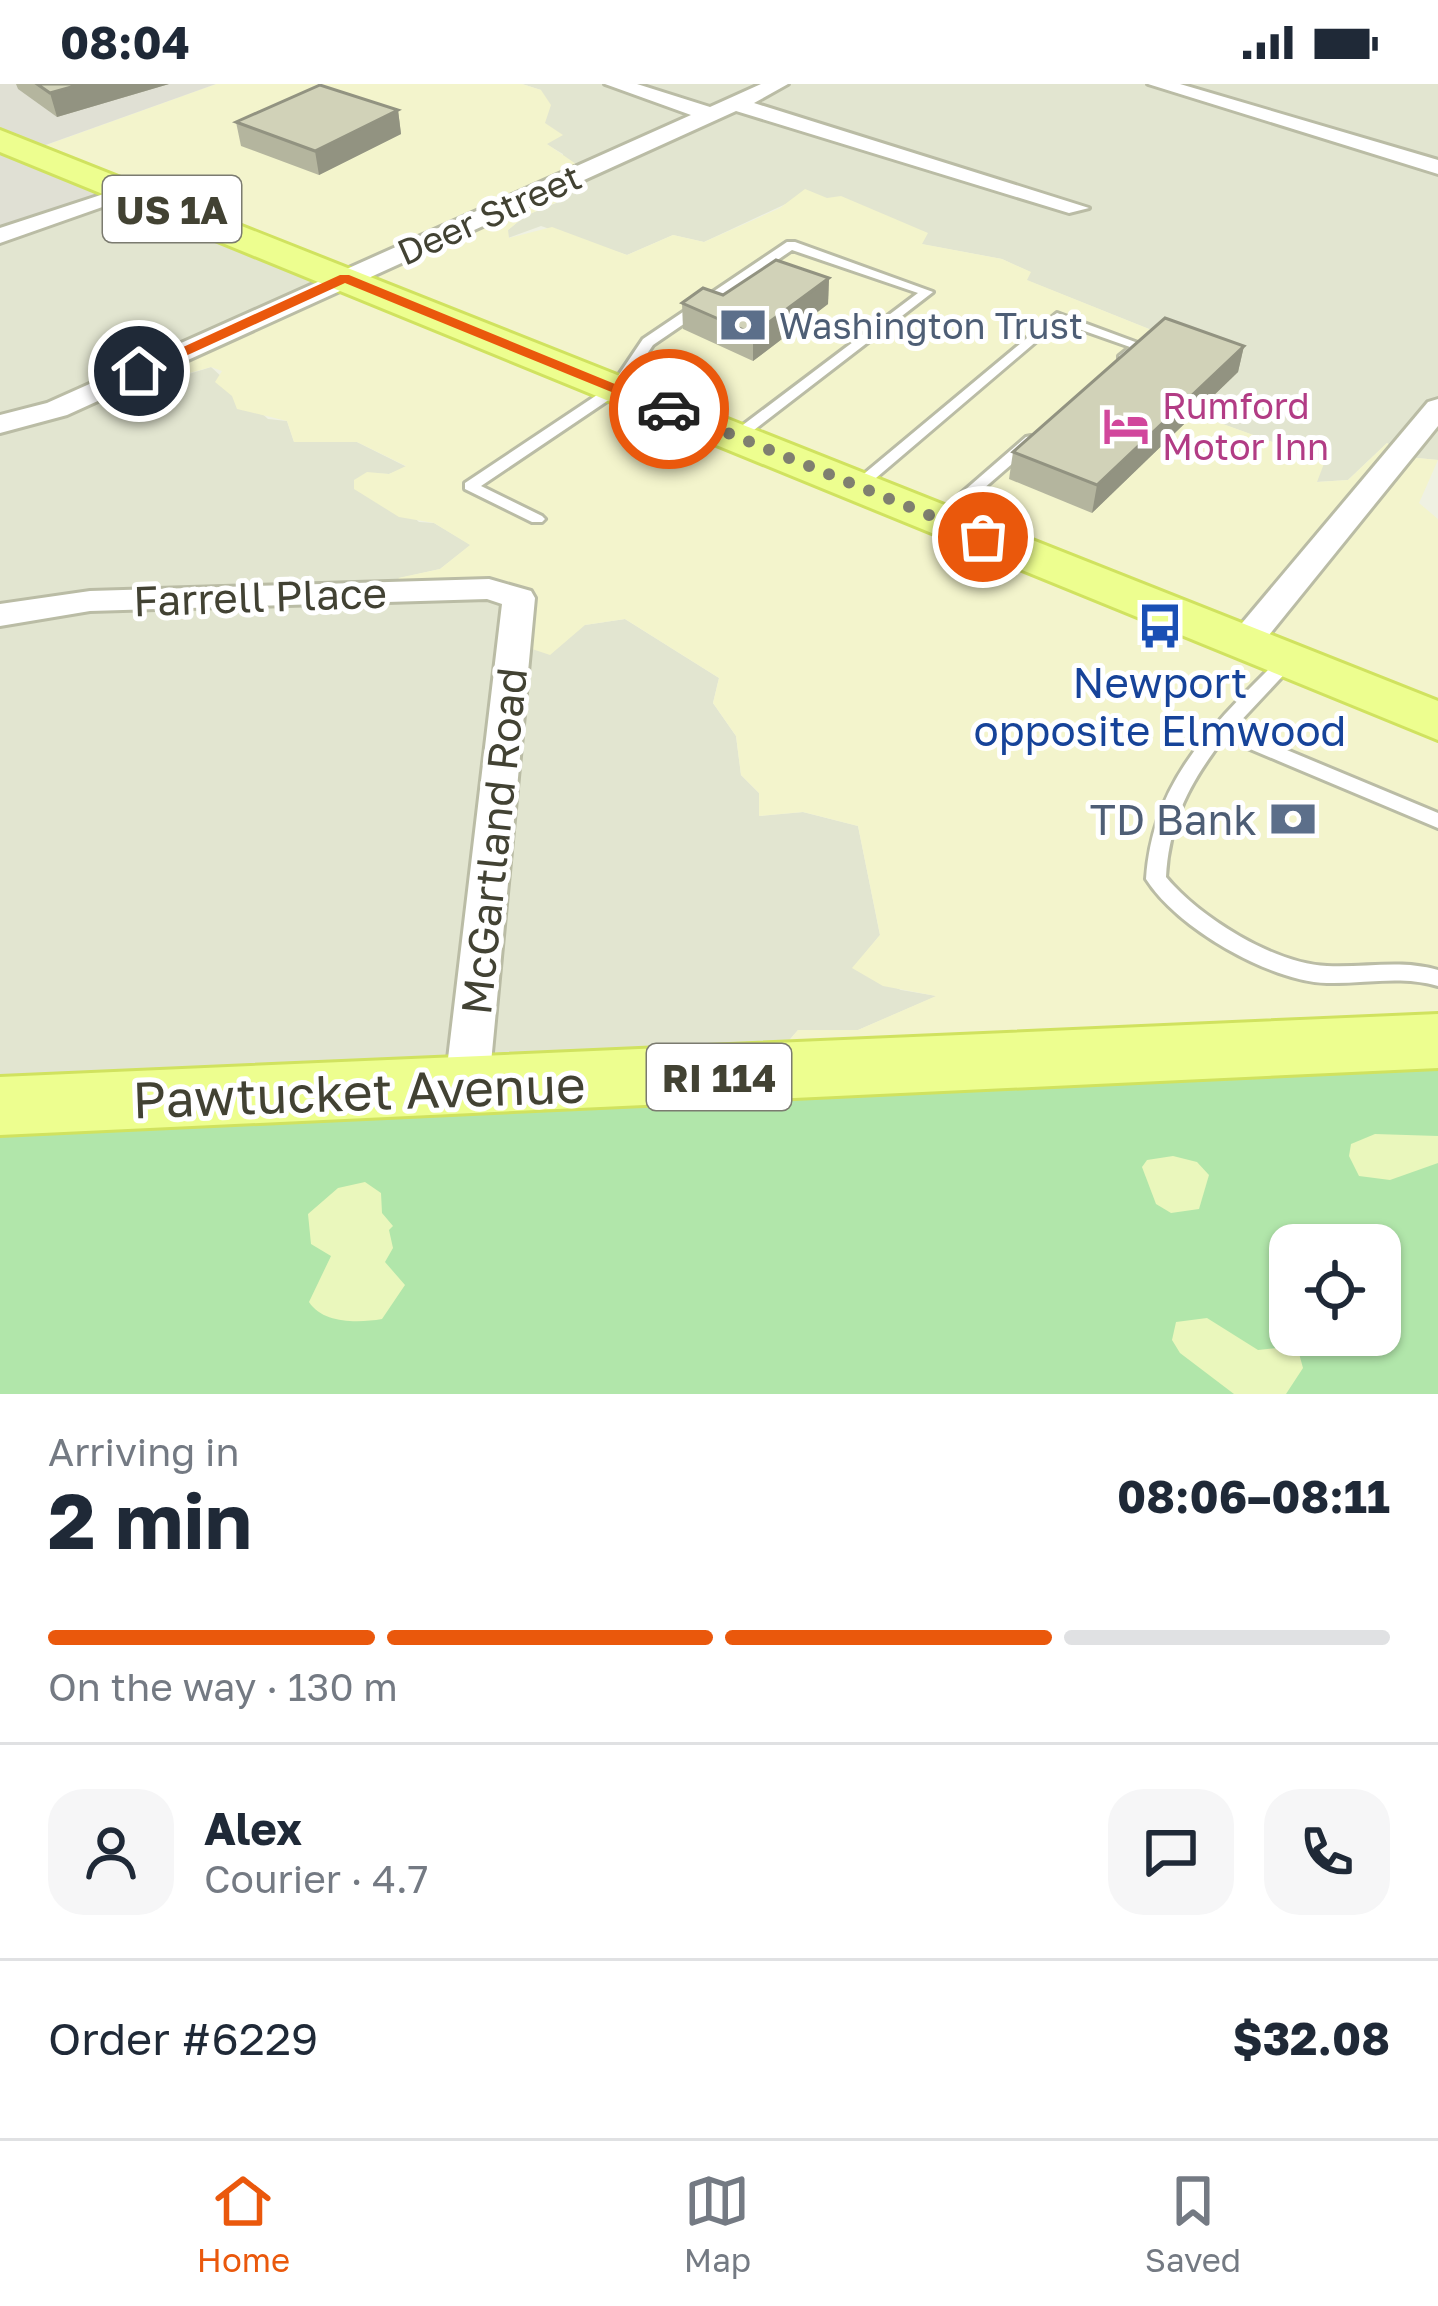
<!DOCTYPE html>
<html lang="en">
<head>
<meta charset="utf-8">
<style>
  :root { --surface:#fff; --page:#f6f6f7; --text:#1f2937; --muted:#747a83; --line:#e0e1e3; --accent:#ea580c }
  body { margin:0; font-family:"Golos Text",sans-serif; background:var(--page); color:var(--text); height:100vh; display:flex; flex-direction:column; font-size:45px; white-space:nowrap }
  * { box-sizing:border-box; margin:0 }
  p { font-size:39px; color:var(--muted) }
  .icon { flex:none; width:66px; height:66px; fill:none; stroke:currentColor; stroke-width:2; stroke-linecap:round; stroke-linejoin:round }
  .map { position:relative; height:1310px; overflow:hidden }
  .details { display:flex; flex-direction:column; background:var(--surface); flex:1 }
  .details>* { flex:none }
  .controls { position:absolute; left:1269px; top:1140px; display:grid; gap:24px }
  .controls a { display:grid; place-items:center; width:132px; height:132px; border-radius:24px; background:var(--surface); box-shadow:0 3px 9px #0004; font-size:60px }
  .pin { position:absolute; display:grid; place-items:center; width:102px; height:102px; color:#fff; margin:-51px; border:6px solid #fff; border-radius:50%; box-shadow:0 3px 12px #0007 }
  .courier { position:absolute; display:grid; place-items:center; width:120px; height:120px; margin:-60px; border:9px solid #ea580c; border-radius:50%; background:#fff; color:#222; box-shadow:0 3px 15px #0007 }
  .summary em { font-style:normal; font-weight:700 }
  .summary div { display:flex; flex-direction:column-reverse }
  .summary { display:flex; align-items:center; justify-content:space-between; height:204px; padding:0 48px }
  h1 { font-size:78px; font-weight:700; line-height:90px }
  .bar { display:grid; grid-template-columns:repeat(4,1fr); gap:18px 12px; align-content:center; height:144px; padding:0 48px }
  .bar i { height:15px; border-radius:9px; background:var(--line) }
  .bar .current { background:var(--accent) }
  .bar p { grid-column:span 4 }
  .line { display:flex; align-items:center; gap:30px; padding:0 48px; border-top:3px solid var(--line) }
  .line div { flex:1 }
  .round { display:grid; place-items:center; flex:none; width:126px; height:126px; border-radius:36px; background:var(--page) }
  .status { display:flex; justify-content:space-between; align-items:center; height:84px; padding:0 60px; background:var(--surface); direction:ltr }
  .status svg { height:33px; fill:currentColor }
  .tab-bar { display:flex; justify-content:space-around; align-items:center; height:168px; border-top:3px solid var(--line); background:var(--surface); font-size:33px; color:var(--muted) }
  .tab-bar a { display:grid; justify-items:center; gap:6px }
  .tab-bar .current { color:var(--accent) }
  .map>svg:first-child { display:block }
</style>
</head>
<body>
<div class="status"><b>08:04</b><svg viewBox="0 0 49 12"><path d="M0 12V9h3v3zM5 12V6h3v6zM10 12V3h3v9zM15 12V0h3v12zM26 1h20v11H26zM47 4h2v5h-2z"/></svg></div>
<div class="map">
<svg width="1438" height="1310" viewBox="0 0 1438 1310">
  <rect width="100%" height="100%" fill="#eff1e2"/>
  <g fill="#e2e5d0">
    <polygon points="522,0 1438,0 1438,376 1407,373 1387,359 1348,396 1316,398 1324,377 1165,319 1154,247 1026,196 1030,188 1002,175 921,160 927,149 827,114 790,118 704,158 673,151 627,171 541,142 508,154 508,146 525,132 561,117 549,109 563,70 546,60 541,6"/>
    <polygon points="134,110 333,191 148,303 211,283 268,335 287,337 294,358 357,358 407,383 389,390 366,389 419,438 434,439 471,461 440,485 400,494 418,510 505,508 585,541 625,535 719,594 713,619 736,652 741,691 759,709 760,732 803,728 858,742 880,851 853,884 901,906 937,912 858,946 798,946 786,960 0,1022 0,148"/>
  </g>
  <polygon fill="#f3f4cc" points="216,0 522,0 541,6 551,21 545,39 563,51 547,60 592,91 551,110 562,116 525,132 508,146 509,154 552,143 627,171 673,151 704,158 780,124 805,105 827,114 841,112 928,149 922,160 1002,175 1031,188 1027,196 1154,247 1165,319 1325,377 1317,398 1348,396 1387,359 1407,373 1438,376 1419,419 1438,435 1438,960 786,960 798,946 858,946 936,912 883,902 852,884 880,851 858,742 803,728 759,732 759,709 741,691 736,652 713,619 719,594 625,535 585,541 550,571 523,562 506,508 418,510 398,494 440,485 470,461 434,439 399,433 354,405 354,396 367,388 389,390 406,382 357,358 294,358 287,337 237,325 232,312 215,298 222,287 211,283 140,303 135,294 343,198 38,64"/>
  <polygon fill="#e0e0d4" points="0,0 216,0 40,63 134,110 0,148"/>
  <path fill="#b1e6aa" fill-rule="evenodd" d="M1438 960V1310H0V1022ZM1290 1161H1380V1251H1290Z"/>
  <g fill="#eaf7bc">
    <polygon points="1375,1050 1438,1052 1438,1079 1390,1096 1359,1092 1349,1072 1351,1060"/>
    <polygon points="1173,1072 1197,1078 1209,1091 1199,1125 1171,1129 1156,1120 1142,1083 1147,1076"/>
    <path d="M365 1098 381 1109 382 1129 393 1142 389 1146 393 1164 385 1178 405 1201 382 1235C359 1239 323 1240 309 1218L331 1172 311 1160 308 1130 338 1104Z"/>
    <polygon points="1207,1234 1258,1266 1297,1262 1303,1284 1286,1310 1234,1310 1180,1269 1172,1256 1176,1238"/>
  </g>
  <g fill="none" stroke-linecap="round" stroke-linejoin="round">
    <g stroke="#babca5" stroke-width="6">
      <g id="lane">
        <polygon points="787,158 795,158 933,208 741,356 731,356 731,350 918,209 792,166 653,261 622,307 481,402 542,432 545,435 542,438 532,438 465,405 465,399 612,301 643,255"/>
        <polygon points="1057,229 1146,262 1129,278 1119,278 1119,272 1130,263 1059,238 863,405 853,405 853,399"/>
        <polygon points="1031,352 1038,356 1036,359 945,438 935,438 932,435 935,432 1026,353"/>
        <path d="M1287 571 1296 577 1293 581 1234 644 1438 729V744L1224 654C1190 698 1169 737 1166 793 1199 833 1274 880 1327 882 1365 884 1400 875 1438 886V902C1400 891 1365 900 1327 899 1269 897 1177 844 1146 795 1153 694 1214 641 1281 573Z"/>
      </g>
    </g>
    <g stroke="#babca5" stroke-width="6">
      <g id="street">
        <polygon points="605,0 637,0 710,23 761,0 788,0 754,19 1089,124 1069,129 736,27 67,331 0,349 0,331 47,319 691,31"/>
        <polygon points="1148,0 1180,0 1438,76 1438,90"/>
        <polygon points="125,103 145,108 0,159 0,144"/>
        <polygon points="1438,315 1438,342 1256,567 1232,567 1227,559 1232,551 1428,318"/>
        <polygon points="489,495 531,507 535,514 489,1000 483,1013 467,1019 451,1013 445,1000 502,520 487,515 90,527 0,542 0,520 90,507"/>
      </g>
    </g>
    <g stroke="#d0e25f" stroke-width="6">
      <g id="primary">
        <polygon points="0,46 1438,617 1438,656 0,68"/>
        <polygon points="1438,930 1438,984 0,1051 0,993"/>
      </g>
    </g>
    <use href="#lane" fill="#fff" fill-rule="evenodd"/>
    <use href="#street" fill="#fff" fill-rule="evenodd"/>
    <use href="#primary" fill="#edfe8f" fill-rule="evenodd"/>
  </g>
  <g fill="#b4b59e">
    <polygon points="16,0 169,0 57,33 18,5"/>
    <polygon points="398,26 401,50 319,91 241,62 236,38"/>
    <polygon points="829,194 828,220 753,277 683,245 682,219"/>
    <polygon points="1244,262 1238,288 1092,429 1009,395 1013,368"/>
  </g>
  <g fill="#929381">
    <polygon points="82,0 169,0 57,33 50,9"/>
    <polygon points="398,26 401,50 319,91 315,67"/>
    <polygon points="829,194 828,220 753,277 753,250"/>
    <polygon points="1244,262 1238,288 1092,429 1097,401"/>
  </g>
  <g fill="#d1d2b8" stroke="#929381" stroke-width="3">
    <polygon points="37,0 82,0 50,9"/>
    <polygon points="320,1 398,26 315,67 236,38"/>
    <polygon points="776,176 829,194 753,250 682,219 703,204 723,211"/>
    <polygon points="1165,234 1244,262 1097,401 1013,368"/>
  </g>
  <polygon fill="#ea580c" points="340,191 349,191 676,325 663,329 345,199 144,291 131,287"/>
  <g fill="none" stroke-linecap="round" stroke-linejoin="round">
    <polyline stroke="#7f7f70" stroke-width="12" stroke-dasharray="0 21.6" points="669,325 983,453"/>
  </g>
  <defs>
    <g id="bank-bare" transform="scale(3.6)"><path d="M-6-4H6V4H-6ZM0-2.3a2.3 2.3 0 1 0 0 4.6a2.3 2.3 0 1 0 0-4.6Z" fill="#5c6f8a" stroke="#fff" stroke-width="2.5" paint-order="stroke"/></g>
    <g id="hotel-bare" transform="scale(3.6)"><path d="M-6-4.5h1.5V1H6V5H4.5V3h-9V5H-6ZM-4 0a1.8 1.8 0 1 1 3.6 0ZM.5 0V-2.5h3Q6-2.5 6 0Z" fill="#d1479c" stroke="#fff" stroke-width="2.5" paint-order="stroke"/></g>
    <g id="bus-bare" transform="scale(3.6)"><path d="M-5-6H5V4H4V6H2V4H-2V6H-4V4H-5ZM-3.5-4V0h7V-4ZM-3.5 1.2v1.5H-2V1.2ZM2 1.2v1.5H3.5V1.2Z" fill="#1a4fb4" stroke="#fff" stroke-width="2.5" paint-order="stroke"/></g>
  </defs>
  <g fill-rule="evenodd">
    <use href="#bank-bare" x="743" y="241"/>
    <use href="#hotel-bare" x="1126" y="342"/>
    <use href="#bus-bare" x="1160" y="542"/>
    <use href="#bank-bare" x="1293" y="735"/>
  </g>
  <g text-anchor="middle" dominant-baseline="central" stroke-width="10" stroke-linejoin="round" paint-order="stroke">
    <g font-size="36" fill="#424233" stroke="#fff">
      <text transform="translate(489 130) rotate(-24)">Deer Street</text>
    </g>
    <g font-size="36" fill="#4e5e75" stroke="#fff" text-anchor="start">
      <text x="779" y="241">Washington Trust</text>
    </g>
    <g font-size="36" fill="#b23c85" stroke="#fff" text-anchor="start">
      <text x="1162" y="321">Rumford<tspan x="1162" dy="41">Motor Inn</tspan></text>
    </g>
    <g fill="#fff" stroke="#7b7b70" stroke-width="3">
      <rect x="103" y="92" width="138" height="66" rx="9"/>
      <rect x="647" y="960" width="144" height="66" rx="9"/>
    </g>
    <g font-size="39" font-weight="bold" fill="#424233">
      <text x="172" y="125">US 1A</text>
      <text x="719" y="993">RI 114</text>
    </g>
    <g font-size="42" fill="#424233" stroke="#fff">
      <text transform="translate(260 512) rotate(-2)">Farrell Place</text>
      <text transform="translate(493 757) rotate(-84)">McGartland Road</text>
    </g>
    <g font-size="42" fill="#164399" stroke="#fff">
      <text x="1160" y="598">Newport<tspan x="1160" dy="48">opposite Elmwood</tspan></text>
    </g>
    <g font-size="42" fill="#4e5e75" stroke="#fff" text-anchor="end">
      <text x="1257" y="735">TD Bank</text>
    </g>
    <g font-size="51" fill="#424233" stroke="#fff">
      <text transform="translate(359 1007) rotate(-2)">Pawtucket Avenue</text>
    </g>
  </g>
</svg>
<div class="controls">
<a><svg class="icon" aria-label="locate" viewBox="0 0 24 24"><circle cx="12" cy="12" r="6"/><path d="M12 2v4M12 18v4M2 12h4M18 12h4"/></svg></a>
</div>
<div class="pin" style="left:983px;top:453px;background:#ea580c"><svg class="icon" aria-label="bag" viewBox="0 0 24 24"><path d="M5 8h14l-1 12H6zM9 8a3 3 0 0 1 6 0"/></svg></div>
<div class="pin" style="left:139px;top:287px;background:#1f2937"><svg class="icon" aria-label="home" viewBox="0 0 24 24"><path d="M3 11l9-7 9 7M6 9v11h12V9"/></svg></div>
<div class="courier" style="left:669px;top:325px"><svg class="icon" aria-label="car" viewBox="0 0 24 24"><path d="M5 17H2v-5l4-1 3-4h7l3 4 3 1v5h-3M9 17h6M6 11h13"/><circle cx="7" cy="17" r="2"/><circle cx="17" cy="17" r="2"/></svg></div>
</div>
<section class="details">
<div class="summary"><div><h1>2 min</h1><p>Arriving in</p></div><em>08:06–08:11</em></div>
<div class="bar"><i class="current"></i><i class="current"></i><i class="current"></i><i></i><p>On the way · 130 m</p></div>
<div class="line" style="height:216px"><a class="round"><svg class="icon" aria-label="person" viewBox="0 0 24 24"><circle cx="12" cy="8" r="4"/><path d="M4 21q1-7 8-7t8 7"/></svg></a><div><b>Alex</b><p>Courier · 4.7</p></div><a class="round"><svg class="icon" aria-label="chat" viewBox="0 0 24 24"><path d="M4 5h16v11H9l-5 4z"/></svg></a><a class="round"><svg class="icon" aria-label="phone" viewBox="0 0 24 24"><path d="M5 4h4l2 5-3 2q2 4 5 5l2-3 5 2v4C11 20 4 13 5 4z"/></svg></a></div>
<div class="line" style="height:156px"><div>Order #6229</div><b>$32.08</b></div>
</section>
<nav class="tab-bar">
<a class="current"><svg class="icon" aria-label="home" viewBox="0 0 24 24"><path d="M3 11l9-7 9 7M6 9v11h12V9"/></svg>Home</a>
<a><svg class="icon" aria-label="map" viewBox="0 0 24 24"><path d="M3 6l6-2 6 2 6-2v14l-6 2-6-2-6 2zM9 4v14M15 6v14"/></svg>Map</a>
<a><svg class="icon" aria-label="saved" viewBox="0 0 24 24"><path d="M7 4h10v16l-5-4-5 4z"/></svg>Saved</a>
</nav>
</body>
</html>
